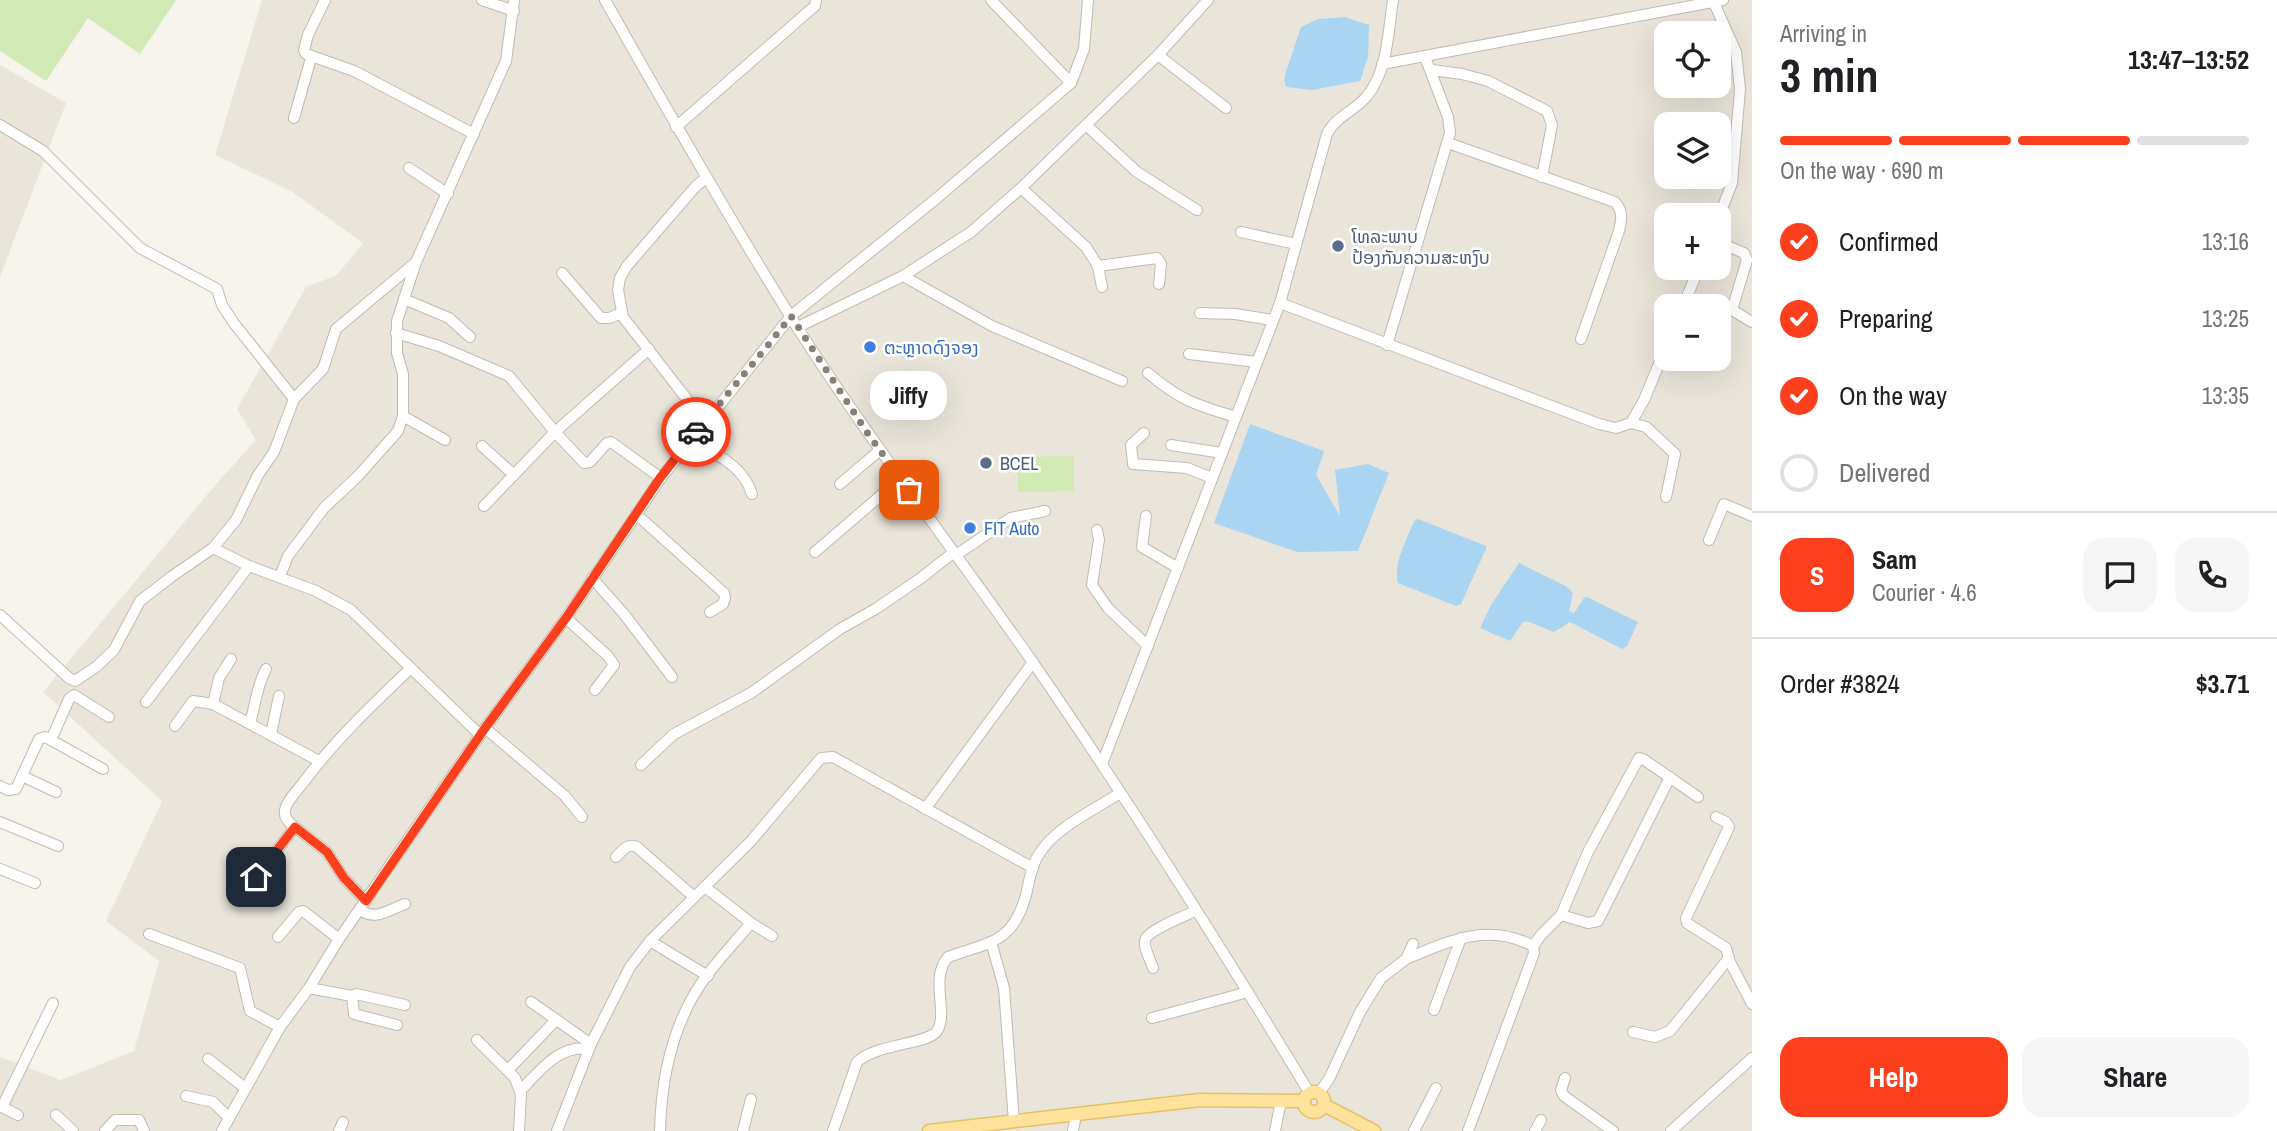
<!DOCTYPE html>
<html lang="en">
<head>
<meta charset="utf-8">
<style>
  :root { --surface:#fff; --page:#f6f6f6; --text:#202124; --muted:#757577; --line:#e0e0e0; --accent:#fc3f1d }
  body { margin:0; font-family:"Archivo Narrow","Noto Sans Lao",sans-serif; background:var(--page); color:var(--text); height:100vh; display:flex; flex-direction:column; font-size:26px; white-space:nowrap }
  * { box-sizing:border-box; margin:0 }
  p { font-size:23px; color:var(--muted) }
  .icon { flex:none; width:38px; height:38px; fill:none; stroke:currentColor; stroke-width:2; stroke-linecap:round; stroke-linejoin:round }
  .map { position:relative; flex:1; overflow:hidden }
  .drawer { display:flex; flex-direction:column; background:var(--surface); width:525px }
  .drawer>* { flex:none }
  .controls { position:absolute; left:1654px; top:21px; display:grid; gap:14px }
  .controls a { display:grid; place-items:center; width:77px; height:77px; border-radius:14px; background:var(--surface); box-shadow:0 7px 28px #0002; font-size:35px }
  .pin { position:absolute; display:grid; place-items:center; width:60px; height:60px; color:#fff; margin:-30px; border-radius:14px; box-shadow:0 4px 10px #0006 }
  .courier { position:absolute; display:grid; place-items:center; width:70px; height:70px; margin:-35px; border:5px solid #fc3f1d; border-radius:50%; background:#fff; color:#222; box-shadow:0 2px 9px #0007 }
  .bubble { position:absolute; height:49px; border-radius:21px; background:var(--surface); box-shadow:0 7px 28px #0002; font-size:23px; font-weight:700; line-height:49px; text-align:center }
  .overview em { font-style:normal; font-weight:700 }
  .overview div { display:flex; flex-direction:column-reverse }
  .overview { display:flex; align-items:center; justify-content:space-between; height:119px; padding:0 28px }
  h1 { font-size:46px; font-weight:700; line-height:52px }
  .bar { display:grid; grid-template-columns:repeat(4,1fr); gap:10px 7px; align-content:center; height:84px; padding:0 28px }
  .bar i { height:9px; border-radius:5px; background:var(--line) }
  .bar .on { background:var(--accent) }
  .bar p { grid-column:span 4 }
  .line { display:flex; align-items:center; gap:18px; padding:0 28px; border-top:2px solid var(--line) }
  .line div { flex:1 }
  .round { display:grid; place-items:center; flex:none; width:74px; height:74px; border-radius:21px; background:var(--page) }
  ol { padding:0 28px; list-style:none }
  li { display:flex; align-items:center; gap:21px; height:77px }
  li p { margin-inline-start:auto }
  li .icon { padding:7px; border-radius:50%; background:var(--accent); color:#fff; stroke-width:4 }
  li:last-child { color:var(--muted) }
  li i { width:38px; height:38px; border:4px solid var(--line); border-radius:50% }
  .primary-button { display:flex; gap:14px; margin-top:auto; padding:14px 28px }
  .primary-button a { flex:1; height:80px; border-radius:21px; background:var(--accent); color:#fff; font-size:28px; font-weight:700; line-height:80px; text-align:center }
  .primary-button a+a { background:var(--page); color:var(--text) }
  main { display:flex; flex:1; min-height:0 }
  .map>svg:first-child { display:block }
</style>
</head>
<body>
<main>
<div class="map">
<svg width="1752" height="1131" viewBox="0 0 1752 1131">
  <rect width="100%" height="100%" fill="#f6f3ec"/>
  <g fill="#eae5da" fill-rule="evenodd">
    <path d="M262 0H1752V1131H0V1057L61 1080 134 1051 159 961 106 921 162 801 43 692 216 484 256 440 237 409 306 287 337 275 363 243 291 191 215 155ZM1666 33H1718V86H1666ZM1666 124H1718V177H1666ZM1666 215H1718V268H1666ZM1666 306H1718V359H1666Z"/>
    <polygon points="0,65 66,103 0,277"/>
  </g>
  <g fill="#d2eab5">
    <polygon points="0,0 176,0 140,54 88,18 46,81 0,51"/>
    <polygon points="1074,456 1074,491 1018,492 1018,457"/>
  </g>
  <g fill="#a9d4f2">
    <polygon points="1344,17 1369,25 1368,57 1360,81 1312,90 1286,87 1284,78 1301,27 1318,19"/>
    <polygon points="1250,424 1324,451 1316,475 1340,516 1335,470 1368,464 1389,473 1358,551 1297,552 1214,523"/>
    <path d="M1418 519 1486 546V549L1461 604 1456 606 1398 583C1393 563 1407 539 1414 521Z"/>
    <polygon points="1519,563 1566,586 1573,593 1569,611 1574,613 1584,598 1587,597 1638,622 1627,646 1622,649 1570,622 1554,632 1529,622 1523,622 1510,641 1480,628 1491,605"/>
  </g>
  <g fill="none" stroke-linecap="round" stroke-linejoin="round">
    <g stroke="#c2bbae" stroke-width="12">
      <g id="minor">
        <polyline points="325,0 308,35 304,50 306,54 354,71 474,134"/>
        <polyline points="482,0 514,11"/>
        <path d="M605 0C667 110 730 220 797 327 871 443 955 551 1034 664 1130 803 1221 947 1309 1092"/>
        <polyline points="991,0 1071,83"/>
        <polyline points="1714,3 1736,52 1740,89 1732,183 1718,219"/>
        <polyline points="1158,55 1226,108"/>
        <polyline points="1382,64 1723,0"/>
        <polyline points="1432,70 1462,74 1488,81 1547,111 1552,125 1542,177"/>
        <polyline points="294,118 311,58"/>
        <polyline points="0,125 43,151 140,248 217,289 222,305 233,322 294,399"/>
        <polyline points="1086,125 1137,172 1197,210"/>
        <polyline points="676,127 809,11 815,6 816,0"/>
        <path d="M1448 143 1615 202C1623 211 1622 219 1619 231L1581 339"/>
        <polyline points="409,168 448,194"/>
        <polyline points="1021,188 1086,247 1098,266 1102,287"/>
        <polyline points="1241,232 1296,244"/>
        <polyline points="1718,242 1744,253 1747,260 1732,310"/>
        <polyline points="1098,266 1157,258 1161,264 1159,284"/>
        <polyline points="562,273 601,318 609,318 622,313"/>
        <polyline points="903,276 992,326 1122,381"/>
        <polyline points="404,299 449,318 470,337"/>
        <polyline points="1280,303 1599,424 1616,428 1631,423 1644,400 1666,347"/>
        <polyline points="1683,306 1699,268"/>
        <polyline points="1718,310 1732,310 1752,322"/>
        <polyline points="1200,313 1235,314 1273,320"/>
        <polyline points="798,327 903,276 971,232 1021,188 1158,55 1208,0"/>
        <polyline points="396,333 439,346 509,376 555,432 584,463 590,462 607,443 611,442 661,478"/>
        <polyline points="1387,345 1450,133 1448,117 1425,57"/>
        <polyline points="1189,354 1257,362"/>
        <path d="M1148 373C1181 401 1196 405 1236 417"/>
        <polyline points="403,416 445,440"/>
        <polyline points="704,421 623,317 618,290 620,278 627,266 696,186 706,178"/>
        <polyline points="1631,423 1646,427 1675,454 1666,497"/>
        <polyline points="1144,433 1131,445 1133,464 1187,468 1212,478"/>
        <path d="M690 439C715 454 743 465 752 494"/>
        <polyline points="1171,445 1222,453"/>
        <polyline points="482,446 514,475"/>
        <polyline points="840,484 880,450"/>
        <polyline points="484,506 555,432 649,349"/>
        <polyline points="636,514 724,593 725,598 723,604 710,612"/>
        <polyline points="1146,516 1142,547 1178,568"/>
        <polyline points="1097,530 1099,540 1092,585 1108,608 1148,646"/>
        <polyline points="1709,540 1724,504 1752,516"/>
        <polyline points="213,548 249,566 316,591 351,610 480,735"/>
        <polyline points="815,552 900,479"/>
        <polyline points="956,555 1011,518 1045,511"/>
        <polyline points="280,576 288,556 324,508 358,476 398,431 403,416 403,374 397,353 397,321 416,262 506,61 514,0"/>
        <polyline points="592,578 624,614 672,677"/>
        <polyline points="0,615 69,678 75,681 96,667 114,650 140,601 171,577 213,548 236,520 258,475 274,452 294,399 323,369 336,329 416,262"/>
        <polyline points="566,618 608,656 614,665 595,690"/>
        <polyline points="146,702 249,566"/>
        <polyline points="213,704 219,678 231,659"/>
        <path d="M250 723C256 703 256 688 266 669"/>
        <polyline points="175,726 193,701 213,704 319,761"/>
        <polyline points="485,728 565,796 582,817"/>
        <polyline points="271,734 279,696"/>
        <polyline points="51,740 103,769"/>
        <path d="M1102 764 1280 303 1327 134C1336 116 1355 111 1367 96 1388 71 1388 31 1393 0"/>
        <polyline points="641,765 674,734 751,693 840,629 877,608 921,578 954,552"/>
        <polyline points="22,776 56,792"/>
        <polyline points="0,786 8,790 16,789 39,739 45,737 51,740 69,699 74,695 109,717"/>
        <polyline points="925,809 1033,662"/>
        <polyline points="1716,817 1726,822 1729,827 1686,918 1687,923 1726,948 1730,962 1752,1004"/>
        <polyline points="0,822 58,846"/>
        <path d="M616 857C623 850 627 843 637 847L694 897"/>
        <polyline points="0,869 35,883"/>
        <polyline points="256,877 295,827"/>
        <polyline points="705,887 751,923 772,936"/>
        <path d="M366 901 344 878 327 852 291 824C287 820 284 817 285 810 287 800 297 791 303 783 335 740 372 705 411 668"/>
        <path d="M360 910C376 921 388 910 405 904"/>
        <polyline points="1561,915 1588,923 1598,921 1670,777"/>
        <polyline points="149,934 240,968 250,1011 280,1027"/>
        <polyline points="278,937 299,912 303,911 339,939"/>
        <polyline points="650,941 708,976"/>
        <polyline points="991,942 1004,988 1014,1122"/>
        <polyline points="1533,946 1541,935 1561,915 1588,852 1639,758 1643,759 1698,797"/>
        <path d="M1406 959C1449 941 1488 922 1533 946L1534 953 1468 1131"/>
        <path d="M1153 968C1151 961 1143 947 1145 940 1148 930 1185 916 1195 911"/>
        <polyline points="309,988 352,996 356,994 405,1005"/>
        <polyline points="352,996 354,1014 397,1025"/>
        <polyline points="531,1002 591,1044"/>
        <polyline points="1434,1010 1461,938"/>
        <polyline points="1152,1018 1248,992"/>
        <polyline points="1633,1032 1655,1037 1670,1031 1729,958"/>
        <polyline points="477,1040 515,1078 521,1095 519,1131"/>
        <polyline points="208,1059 245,1088"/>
        <polyline points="508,1070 556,1020"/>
        <polyline points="1565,1078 1561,1090 1564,1096 1613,1131"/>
        <path d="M520 1091C540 1071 559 1044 589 1049"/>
        <polyline points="1319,1093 1329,1079 1360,1012 1381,978 1406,959 1413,944"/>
        <polyline points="186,1096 213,1102 229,1118"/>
        <polyline points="0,1106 18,1115"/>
        <polyline points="2,1107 53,1003"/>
        <polyline points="56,1115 73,1131"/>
        <polyline points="105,1131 115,1120 139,1120 144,1131"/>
        <polyline points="222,1131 280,1027 309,988 339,939 485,728 566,618 661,478 791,316 937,198 1071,83 1084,49 1088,0"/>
        <polyline points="339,1131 343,1122"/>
        <polyline points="557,1131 591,1044 630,967 650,941 751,841 821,758 833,757 1033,868"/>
        <path d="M660 1131C661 1087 670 1039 691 1000 706 972 731 947 751 923"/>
        <polyline points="743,1131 751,1099"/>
        <path d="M833 1131 857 1062C875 1044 929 1044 937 1031 949 1012 929 979 948 957 990 942 1013 943 1026 895 1029 882 1031 866 1039 854 1056 827 1094 810 1120 793"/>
        <polyline points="1073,1131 1076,1115"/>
        <polyline points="1275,1131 1281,1101"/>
        <polyline points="1414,1131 1436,1088"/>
        <polyline points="1535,1131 1541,1120"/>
        <polyline points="1671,1131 1752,1058"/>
      </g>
    </g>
    <g stroke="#e6c16a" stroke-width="15">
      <g id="major">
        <circle cx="1314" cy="1102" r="10"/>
        <polyline points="1324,1105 1374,1131"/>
        <polyline points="929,1131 1200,1100 1304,1101"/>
      </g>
    </g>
    <use href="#minor" stroke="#fff" stroke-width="10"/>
    <use href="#major" stroke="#ffe39c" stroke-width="12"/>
  </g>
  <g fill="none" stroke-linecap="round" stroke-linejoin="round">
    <polyline stroke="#878178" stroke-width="7" stroke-dasharray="0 12.6" points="696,432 765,349 791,316 868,434 909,490"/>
    <polyline stroke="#fc3f1d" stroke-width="9" points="256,877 295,827 327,852 344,878 366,901 485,728 566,618 660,478 696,432"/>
  </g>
  <g fill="#5c6f8a" stroke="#fff" stroke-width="2.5">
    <circle cx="1338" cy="246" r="7"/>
    <circle cx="986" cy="463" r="7"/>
  </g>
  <g fill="#3f7fe0" stroke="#fff" stroke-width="2.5">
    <circle cx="870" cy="347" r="7"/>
    <circle cx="970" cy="528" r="7"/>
  </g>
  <g text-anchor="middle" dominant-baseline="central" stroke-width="5" stroke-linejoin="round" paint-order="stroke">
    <g font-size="18" fill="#4e5e75" stroke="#fff" text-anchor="start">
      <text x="1352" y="236">ໂທລະພາບ<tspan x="1352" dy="21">ປ້ອງກັນຄວາມສະຫງົບ</tspan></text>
      <text x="1000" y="463">BCEL</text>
    </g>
    <g font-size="18" fill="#366cbe" stroke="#fff" text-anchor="start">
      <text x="884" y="347">ຕະຫຼາດດົງຈອງ</text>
      <text x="984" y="528">FIT Auto</text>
    </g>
  </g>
</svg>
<div class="controls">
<a><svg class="icon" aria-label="locate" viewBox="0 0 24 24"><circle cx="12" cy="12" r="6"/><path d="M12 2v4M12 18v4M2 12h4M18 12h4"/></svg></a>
<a><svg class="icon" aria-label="layers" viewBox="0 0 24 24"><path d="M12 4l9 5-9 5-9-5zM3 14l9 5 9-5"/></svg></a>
<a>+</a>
<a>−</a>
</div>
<div class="pin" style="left:909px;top:490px;background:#ea580c"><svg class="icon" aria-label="bag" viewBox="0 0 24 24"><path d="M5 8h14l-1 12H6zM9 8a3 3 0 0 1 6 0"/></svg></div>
<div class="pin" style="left:256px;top:877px;background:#1f2937"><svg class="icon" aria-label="home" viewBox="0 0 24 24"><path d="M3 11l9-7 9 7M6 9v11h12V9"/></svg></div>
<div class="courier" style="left:696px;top:432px"><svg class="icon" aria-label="car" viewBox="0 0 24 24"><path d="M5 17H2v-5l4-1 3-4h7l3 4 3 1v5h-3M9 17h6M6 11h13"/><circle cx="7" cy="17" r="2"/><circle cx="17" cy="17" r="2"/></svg></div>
<div class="bubble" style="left:870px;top:371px;width:77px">Jiffy</div>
</div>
<section class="drawer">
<div class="overview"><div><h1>3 min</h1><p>Arriving in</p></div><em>13:47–13:52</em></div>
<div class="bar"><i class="on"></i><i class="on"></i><i class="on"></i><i></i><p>On the way · 690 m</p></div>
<ol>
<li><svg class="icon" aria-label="check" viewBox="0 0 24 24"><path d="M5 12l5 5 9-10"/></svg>Confirmed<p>13:16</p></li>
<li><svg class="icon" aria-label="check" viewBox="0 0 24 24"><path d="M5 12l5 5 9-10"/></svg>Preparing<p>13:25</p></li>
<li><svg class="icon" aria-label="check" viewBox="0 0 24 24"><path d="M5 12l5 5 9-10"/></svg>On the way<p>13:35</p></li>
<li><i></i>Delivered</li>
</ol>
<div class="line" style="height:126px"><b class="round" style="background:var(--accent);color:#fff">S</b><div><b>Sam</b><p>Courier · 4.6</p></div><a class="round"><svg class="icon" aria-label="chat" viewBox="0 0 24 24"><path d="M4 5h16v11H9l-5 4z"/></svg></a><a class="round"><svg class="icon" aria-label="phone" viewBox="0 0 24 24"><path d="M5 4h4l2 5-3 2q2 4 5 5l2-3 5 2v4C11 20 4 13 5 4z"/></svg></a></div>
<div class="line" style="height:91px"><div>Order #3824</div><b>$3.71</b></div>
<div class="primary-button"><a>Help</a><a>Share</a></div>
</section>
</main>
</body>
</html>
